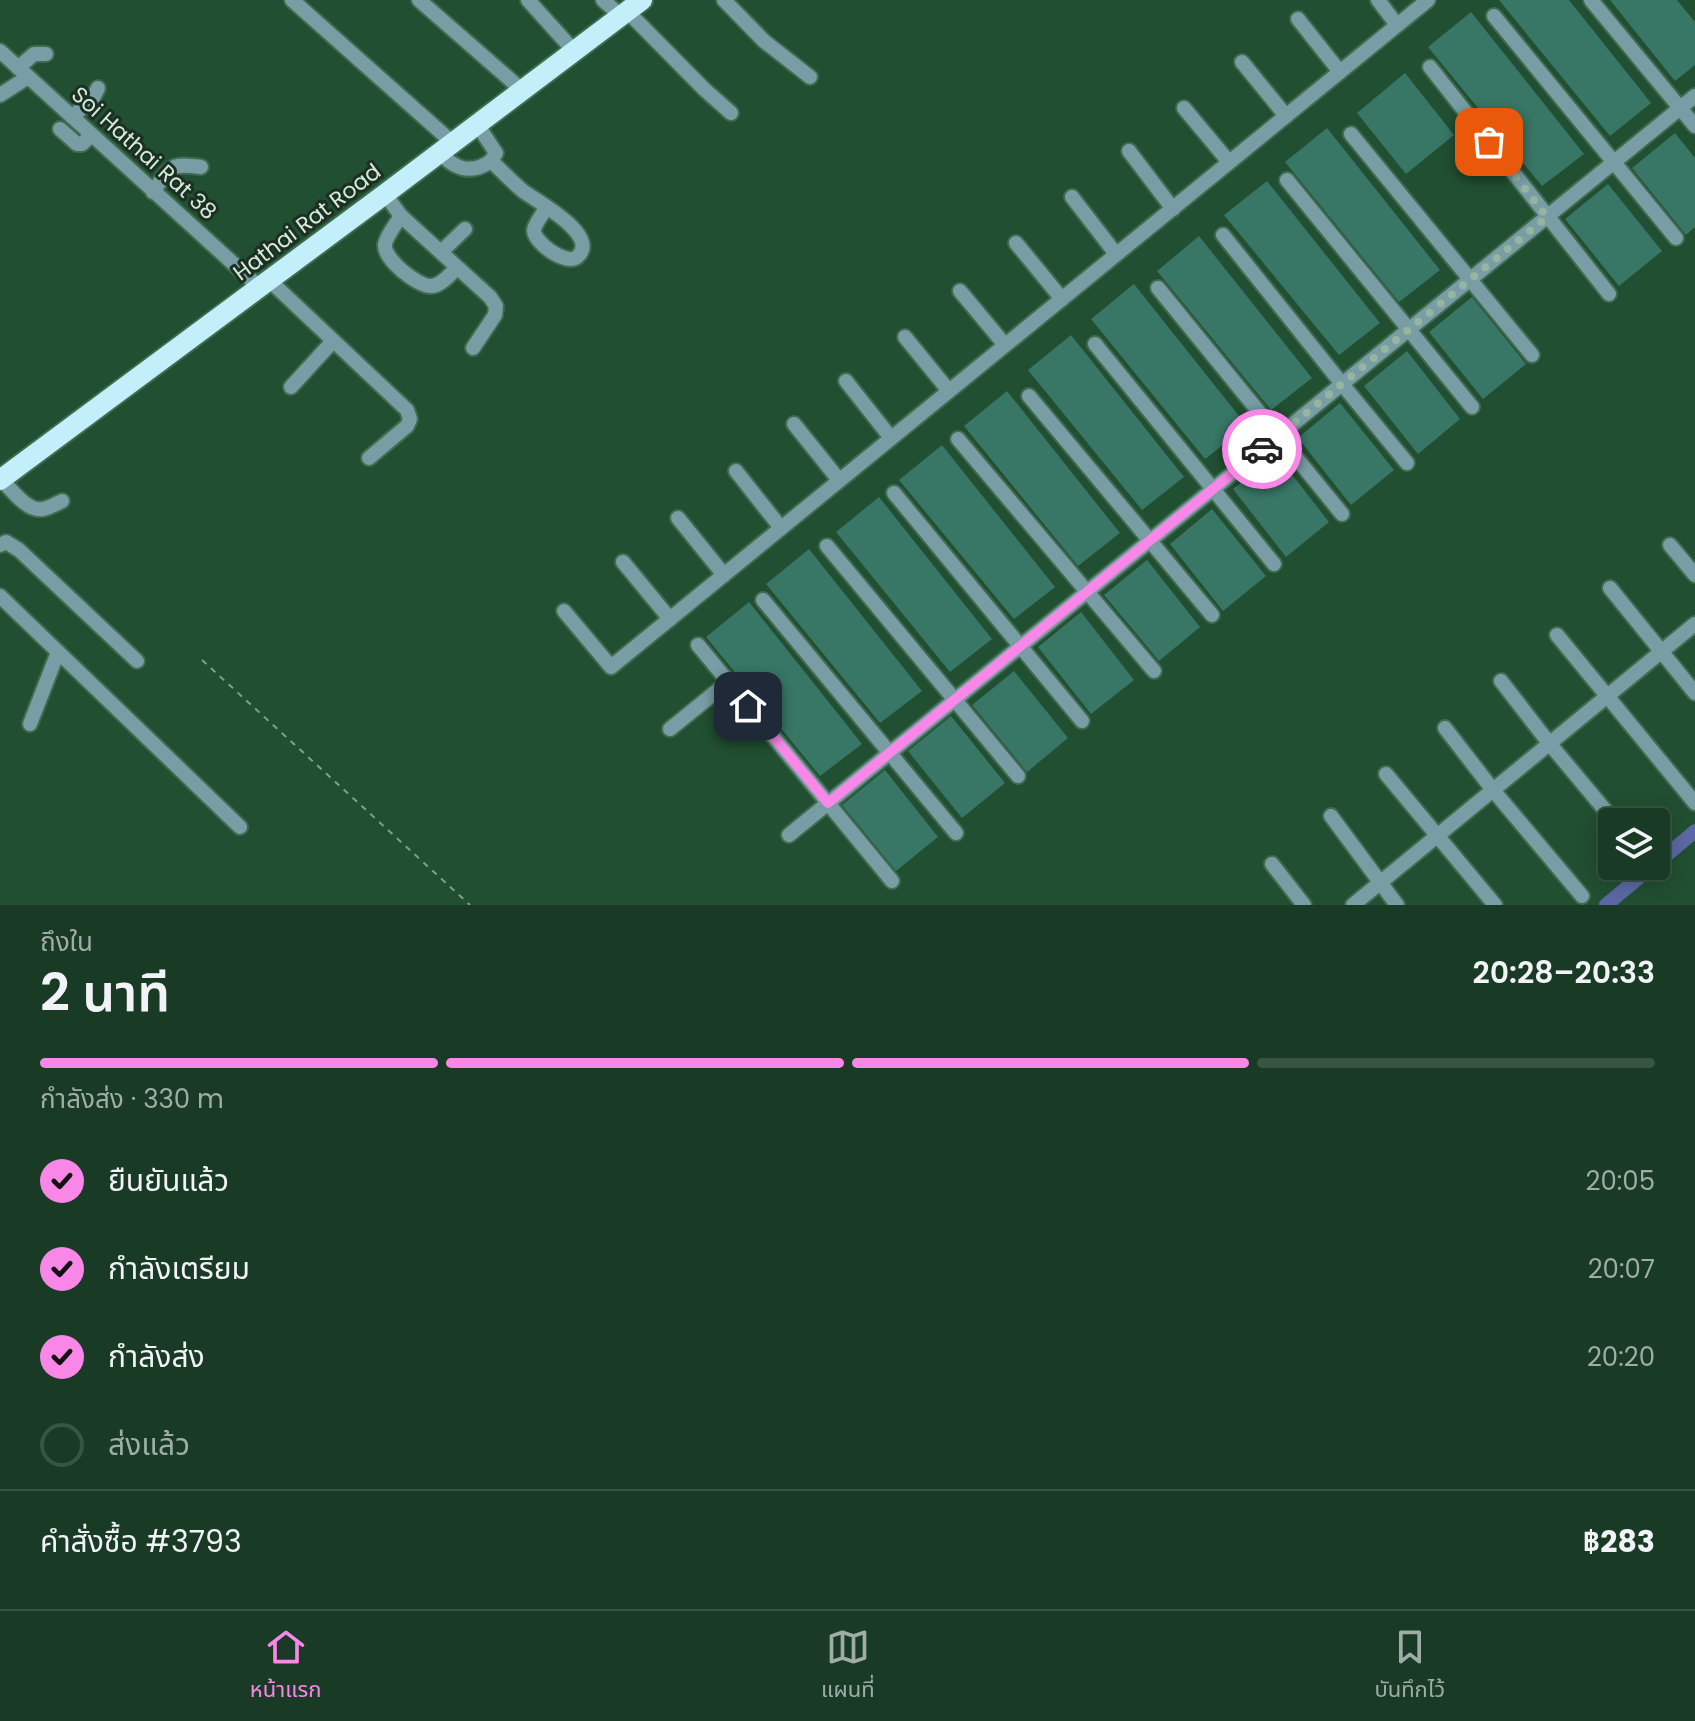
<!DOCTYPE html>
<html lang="th">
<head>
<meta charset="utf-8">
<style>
  :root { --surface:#193b25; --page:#22422d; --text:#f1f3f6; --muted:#9fada7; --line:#375542; --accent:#f987e8 }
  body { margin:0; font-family:Poppins,"Noto Sans Thai",sans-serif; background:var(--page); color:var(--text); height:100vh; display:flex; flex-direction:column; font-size:30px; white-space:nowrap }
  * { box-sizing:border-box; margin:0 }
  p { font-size:26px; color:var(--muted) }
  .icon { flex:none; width:44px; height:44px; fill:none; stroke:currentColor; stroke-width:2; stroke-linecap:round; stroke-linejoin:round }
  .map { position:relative; height:905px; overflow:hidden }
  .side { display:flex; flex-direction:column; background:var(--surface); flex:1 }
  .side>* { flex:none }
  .tools { position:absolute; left:1598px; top:808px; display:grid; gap:16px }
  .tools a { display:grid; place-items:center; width:72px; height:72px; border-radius:8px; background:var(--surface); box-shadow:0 4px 20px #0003,0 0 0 2px var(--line); font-size:40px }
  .pin { position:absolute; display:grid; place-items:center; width:68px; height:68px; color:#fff; margin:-34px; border-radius:16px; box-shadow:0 4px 12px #0006 }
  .courier { position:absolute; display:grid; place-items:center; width:80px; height:80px; margin:-40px; border:6px solid #f987e8; border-radius:50%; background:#fff; color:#222; box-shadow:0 2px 10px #0007 }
  .headline em { font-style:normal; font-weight:600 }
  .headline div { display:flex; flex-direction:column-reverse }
  .headline { display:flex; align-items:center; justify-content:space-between; height:136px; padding:0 40px }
  h1 { font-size:52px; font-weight:600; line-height:60px }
  .bar { display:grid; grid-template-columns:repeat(4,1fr); gap:12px 8px; align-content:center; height:96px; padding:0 40px }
  .bar i { height:10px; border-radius:6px; background:var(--line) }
  .bar .on { background:var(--accent) }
  .bar p { grid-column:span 4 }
  .line { display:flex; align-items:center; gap:20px; padding:0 40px; border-top:2px solid var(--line) }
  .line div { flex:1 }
  ol { padding:0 40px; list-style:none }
  li { display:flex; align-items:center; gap:24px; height:88px }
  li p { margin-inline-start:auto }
  li .icon { padding:8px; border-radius:50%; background:var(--accent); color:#111; stroke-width:4 }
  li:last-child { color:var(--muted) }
  li i { width:44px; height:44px; border:4px solid var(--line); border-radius:50% }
  .tab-bar { display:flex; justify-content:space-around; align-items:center; height:112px; border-top:2px solid var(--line); background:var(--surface); font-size:22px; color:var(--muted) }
  .tab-bar a { display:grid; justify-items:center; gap:4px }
  .tab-bar .on { color:var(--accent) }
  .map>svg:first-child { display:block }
</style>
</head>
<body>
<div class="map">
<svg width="1695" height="905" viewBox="0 0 1695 905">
  <rect width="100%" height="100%" fill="#214f31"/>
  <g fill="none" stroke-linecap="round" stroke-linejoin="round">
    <g stroke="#5b68a3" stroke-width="14">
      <polyline points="1656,864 1695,831"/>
      <polyline points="1606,905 1653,866"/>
    </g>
  </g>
  <g fill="#387665">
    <polygon points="1499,0 1569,0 1651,103 1610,136"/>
    <polygon points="1610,0 1677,0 1695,22 1695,65 1675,81"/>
    <polygon points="1471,12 1584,154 1542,186 1428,47"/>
    <polygon points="1405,73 1454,135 1406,174 1357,113"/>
    <polygon points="1327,128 1440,270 1399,302 1285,162"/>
    <polygon points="1675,133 1695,158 1695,227 1686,235 1632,168"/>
    <polygon points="1267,181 1380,323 1339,355 1224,215"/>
    <polygon points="1608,184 1662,251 1619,286 1565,219"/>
    <polygon points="1199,236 1312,378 1271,410 1157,271"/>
    <polygon points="1134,284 1247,426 1205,459 1091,319"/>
    <polygon points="1472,297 1526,364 1483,399 1429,332"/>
    <polygon points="1071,335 1184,477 1142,510 1028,370"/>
    <polygon points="1407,351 1460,419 1418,454 1364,386"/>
    <polygon points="1007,391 1120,533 1078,566 964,426"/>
    <polygon points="1340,403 1394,470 1351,505 1298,438"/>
    <polygon points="942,445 1055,587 1014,619 899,480"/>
    <polygon points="1276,454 1329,522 1286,557 1233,489"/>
    <polygon points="879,497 992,639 950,672 836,532"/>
    <polygon points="1212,509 1266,576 1223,611 1170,544"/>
    <polygon points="809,549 922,691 880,723 766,584"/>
    <polygon points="1147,560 1200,627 1159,661 1104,595"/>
    <polygon points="749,602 862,744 820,776 706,637"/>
    <polygon points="1081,612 1134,680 1091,714 1038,647"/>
    <polygon points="1014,671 1068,738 1027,772 972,705"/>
    <polygon points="951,716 1005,783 962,818 908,751"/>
    <polygon points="885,770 938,837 896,871 842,805"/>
  </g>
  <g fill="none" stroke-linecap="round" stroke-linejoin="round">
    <g stroke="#416b4f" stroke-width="18">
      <g id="minor">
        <polyline points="292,0 453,143"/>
        <polyline points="419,0 522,90"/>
        <polyline points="528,0 574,51"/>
        <polyline points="603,0 621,16"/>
        <polyline points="724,0 764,41 810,77"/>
        <polyline points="1378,0 1397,25"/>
        <polyline points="1591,0 1695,126"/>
        <polyline points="627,11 704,89 731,113"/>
        <polyline points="1494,16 1676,238"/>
        <polyline points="1298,19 1340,72"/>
        <polyline points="0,51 259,287"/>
        <polyline points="1242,62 1286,116"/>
        <polyline points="1430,67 1609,294"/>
        <polyline points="18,68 34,54 46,54"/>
        <polyline points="0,95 28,77"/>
        <polyline points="1184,108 1229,162"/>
        <polyline points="72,117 93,98 98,88"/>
        <path d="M477 124 496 153 491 161C502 171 512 182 523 191 536 201 602 236 577 257 566 266 533 242 534 230 535 223 543 214 546 208"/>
        <polyline points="60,129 77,144 82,144 91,135"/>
        <polyline points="1351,134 1532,355"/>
        <polyline points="1129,151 1173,209"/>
        <path d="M440 153C455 169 471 175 491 161"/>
        <polyline points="1287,180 1472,407"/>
        <path d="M153 192C171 166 169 163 201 167"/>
        <polyline points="385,194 401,216 490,297 496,306 495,315 473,348"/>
        <polyline points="1072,197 1116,254"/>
        <path d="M401 216C396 224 387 235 385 244 383 259 417 286 431 286 441 286 450 274 457 268"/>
        <polyline points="1223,235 1342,384 1407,463"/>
        <polyline points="1016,243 1062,299"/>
        <polyline points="441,252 465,229"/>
        <polyline points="269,280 407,410 410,419 407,426 369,458"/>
        <polyline points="1158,288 1342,514"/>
        <polyline points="960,291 1005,345"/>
        <polyline points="905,337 949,391"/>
        <polyline points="1095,344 1274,564"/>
        <polyline points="846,381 891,438"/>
        <polyline points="291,387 333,341"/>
        <polyline points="1029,396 1212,615"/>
        <polyline points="794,424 839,480"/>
        <polyline points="958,439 1154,671"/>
        <polyline points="736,471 781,528"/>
        <path d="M1 479C11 489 27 512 43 509 49 508 56 504 62 501"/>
        <polyline points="894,493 1082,721"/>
        <polyline points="678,518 724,575"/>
        <polyline points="0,545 6,542 19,550 137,661"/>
        <polyline points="1670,545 1695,575"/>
        <polyline points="827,546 1018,776"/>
        <polyline points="623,562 670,619"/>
        <polyline points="1610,588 1695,693"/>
        <polyline points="0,596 240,827"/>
        <polyline points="763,600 956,833"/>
        <polyline points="564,611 611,667 1428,0"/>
        <polyline points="1557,635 1695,803"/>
        <polyline points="698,645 892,881"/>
        <polyline points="1501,681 1549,743 1615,822"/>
        <polyline points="30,724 58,652"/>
        <polyline points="1445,728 1493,790 1582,896"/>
        <polyline points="670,729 728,682"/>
        <polyline points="1386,774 1495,905"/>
        <polyline points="1331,816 1397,905"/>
        <polyline points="789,835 1695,96"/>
        <polyline points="1272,864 1304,905"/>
        <polyline points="1353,905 1695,624"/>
      </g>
    </g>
    <g stroke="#416b4f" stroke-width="24">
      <polyline id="major" points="0,480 385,194 642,0"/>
    </g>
    <polyline stroke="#7fa18a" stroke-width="2" stroke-dasharray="6 6" stroke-linecap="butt" points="202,660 470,905"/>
    <use href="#minor" stroke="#789da5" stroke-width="14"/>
    <use href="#major" stroke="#c2eff9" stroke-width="20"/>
  </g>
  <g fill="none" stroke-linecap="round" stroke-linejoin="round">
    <polyline stroke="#95b59f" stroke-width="8" stroke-dasharray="0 14.4" points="1262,449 1547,217 1489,142"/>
    <polyline stroke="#f987e8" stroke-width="10" points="748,706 828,803 1262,449"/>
  </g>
  <g text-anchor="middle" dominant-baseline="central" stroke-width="6" stroke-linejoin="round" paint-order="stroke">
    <g font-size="22" fill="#d4ecda" stroke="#1c2f22">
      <text transform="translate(144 153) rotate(42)">Soi Hathai Rat 38</text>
      <text transform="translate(307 222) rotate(-37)">Hathai Rat Road</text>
    </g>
  </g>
</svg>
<div class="tools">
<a><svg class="icon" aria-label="layers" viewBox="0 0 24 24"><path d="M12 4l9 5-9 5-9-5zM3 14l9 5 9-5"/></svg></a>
</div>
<div class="pin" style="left:1489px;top:142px;background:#ea580c"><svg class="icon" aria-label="bag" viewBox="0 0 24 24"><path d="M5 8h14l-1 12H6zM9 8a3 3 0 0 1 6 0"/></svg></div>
<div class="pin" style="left:748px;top:706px;background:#1f2937"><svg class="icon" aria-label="home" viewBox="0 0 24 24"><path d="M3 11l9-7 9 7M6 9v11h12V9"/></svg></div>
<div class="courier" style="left:1262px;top:449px"><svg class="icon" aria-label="car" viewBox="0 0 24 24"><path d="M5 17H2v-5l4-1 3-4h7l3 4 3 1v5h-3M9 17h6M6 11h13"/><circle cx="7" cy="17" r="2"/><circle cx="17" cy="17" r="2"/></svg></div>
</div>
<section class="side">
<div class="headline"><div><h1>2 นาที</h1><p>ถึงใน</p></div><em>20:28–20:33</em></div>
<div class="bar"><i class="on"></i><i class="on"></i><i class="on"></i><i></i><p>กำลังส่ง · 330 m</p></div>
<ol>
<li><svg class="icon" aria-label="check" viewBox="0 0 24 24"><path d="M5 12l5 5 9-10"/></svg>ยืนยันแล้ว<p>20:05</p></li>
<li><svg class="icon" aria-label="check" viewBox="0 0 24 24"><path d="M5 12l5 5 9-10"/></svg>กำลังเตรียม<p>20:07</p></li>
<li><svg class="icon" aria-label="check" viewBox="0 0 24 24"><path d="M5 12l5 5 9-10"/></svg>กำลังส่ง<p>20:20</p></li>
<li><i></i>ส่งแล้ว</li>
</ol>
<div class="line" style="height:104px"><div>คำสั่งซื้อ #3793</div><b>฿283</b></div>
</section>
<nav class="tab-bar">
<a class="on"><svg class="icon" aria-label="home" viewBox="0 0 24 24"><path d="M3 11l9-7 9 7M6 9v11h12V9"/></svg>หน้าแรก</a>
<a><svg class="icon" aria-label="map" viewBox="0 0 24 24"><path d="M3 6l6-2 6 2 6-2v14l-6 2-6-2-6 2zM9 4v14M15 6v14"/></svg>แผนที่</a>
<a><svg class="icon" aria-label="saved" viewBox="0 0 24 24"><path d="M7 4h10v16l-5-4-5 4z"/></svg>บันทึกไว้</a>
</nav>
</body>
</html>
